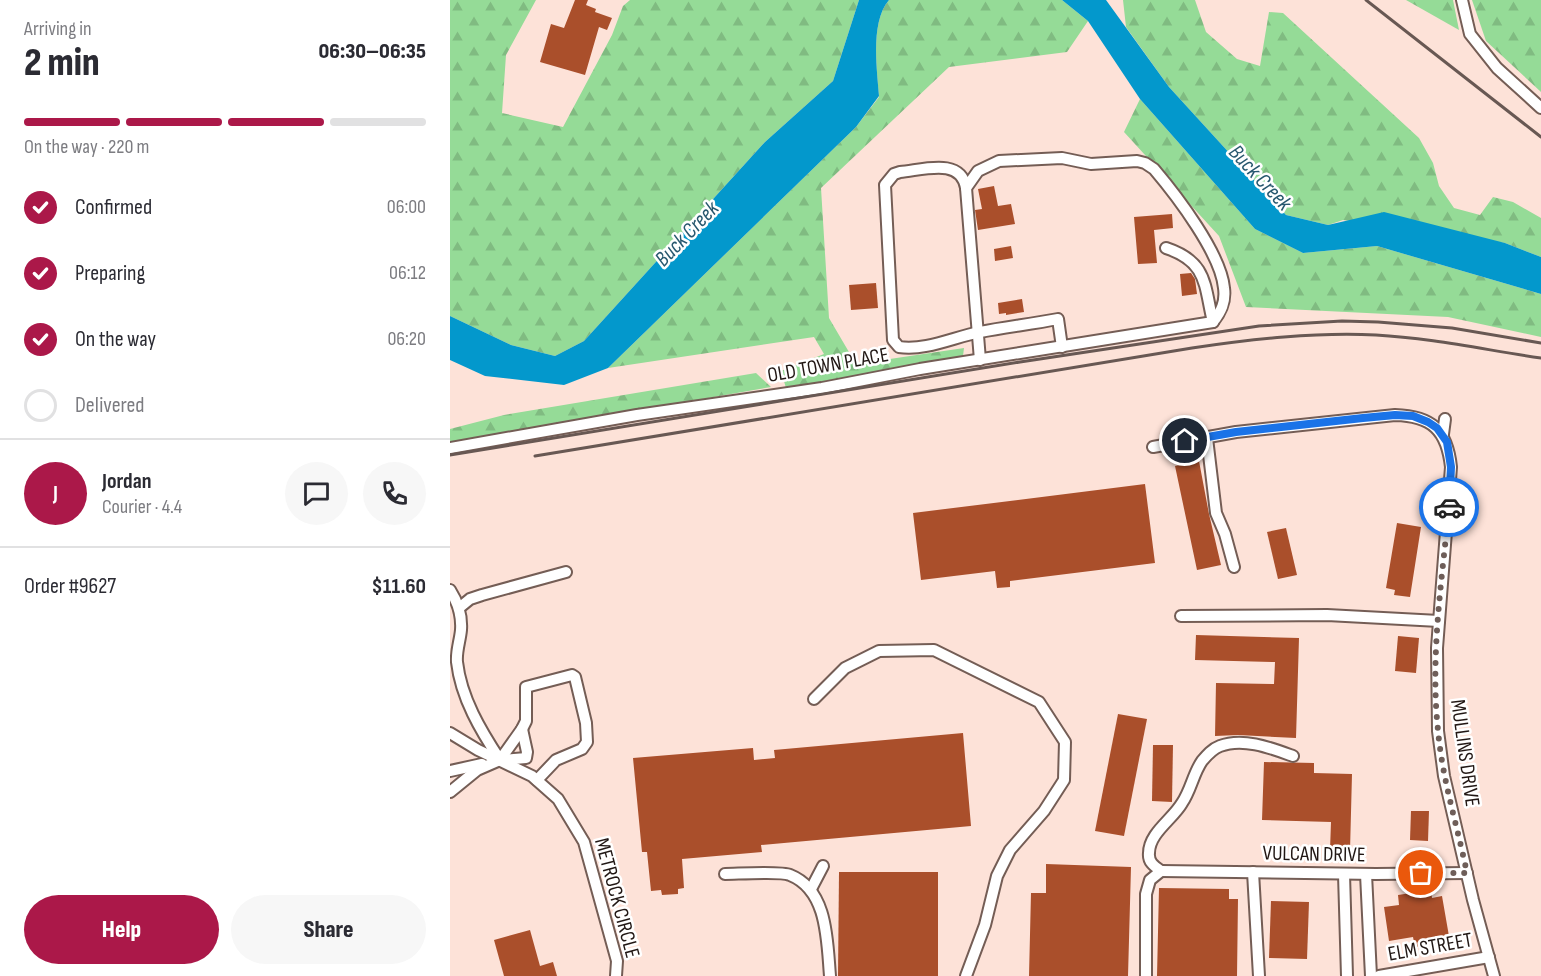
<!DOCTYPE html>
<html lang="en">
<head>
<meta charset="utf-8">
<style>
  :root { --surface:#fff; --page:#f7f7f7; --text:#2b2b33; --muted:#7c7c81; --line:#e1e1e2; --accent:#ab1849 }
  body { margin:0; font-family:"Sofia Sans Condensed",sans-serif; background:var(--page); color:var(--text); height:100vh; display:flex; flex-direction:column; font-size:22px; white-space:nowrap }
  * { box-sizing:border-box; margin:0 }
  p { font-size:20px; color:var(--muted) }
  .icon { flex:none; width:33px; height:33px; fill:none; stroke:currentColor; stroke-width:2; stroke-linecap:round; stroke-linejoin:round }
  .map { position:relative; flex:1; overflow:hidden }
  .sheet { display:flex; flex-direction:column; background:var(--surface); width:450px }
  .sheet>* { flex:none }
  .pin { position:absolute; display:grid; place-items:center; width:51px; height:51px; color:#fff; margin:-26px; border:3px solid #fff; border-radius:50%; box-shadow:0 2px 6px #0007 }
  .courier { position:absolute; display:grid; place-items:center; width:60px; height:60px; margin:-30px; border:4px solid #1a73e8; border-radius:50%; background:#fff; color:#222; box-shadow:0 2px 8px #0007 }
  .headline em { font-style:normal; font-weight:800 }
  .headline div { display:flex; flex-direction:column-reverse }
  .headline { display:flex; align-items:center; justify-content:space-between; height:102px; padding:0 24px }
  h1 { font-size:39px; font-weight:800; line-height:45px }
  .bar { display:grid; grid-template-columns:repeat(4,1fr); gap:9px 6px; align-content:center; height:72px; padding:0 24px }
  .bar i { height:8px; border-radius:4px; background:var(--line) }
  .bar .current { background:var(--accent) }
  .bar p { grid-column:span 4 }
  .line { display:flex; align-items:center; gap:15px; padding:0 24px; border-top:2px solid var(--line) }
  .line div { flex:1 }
  .round { display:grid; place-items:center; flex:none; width:63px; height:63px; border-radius:32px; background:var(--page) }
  ol { padding:0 24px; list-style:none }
  li { display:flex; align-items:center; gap:18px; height:66px }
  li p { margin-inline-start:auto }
  li .icon { padding:6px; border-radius:50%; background:var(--accent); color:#fff; stroke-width:4 }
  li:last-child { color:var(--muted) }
  li i { width:33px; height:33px; border:3px solid var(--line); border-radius:50% }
  .action { display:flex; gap:12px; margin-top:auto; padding:12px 24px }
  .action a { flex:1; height:69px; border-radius:36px; background:var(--accent); color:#fff; font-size:24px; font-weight:800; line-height:69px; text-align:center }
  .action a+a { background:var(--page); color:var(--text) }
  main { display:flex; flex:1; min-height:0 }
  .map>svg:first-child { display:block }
</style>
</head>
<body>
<main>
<section class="sheet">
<div class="headline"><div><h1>2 min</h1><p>Arriving in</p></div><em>06:30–06:35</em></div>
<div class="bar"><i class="current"></i><i class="current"></i><i class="current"></i><i></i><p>On the way · 220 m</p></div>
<ol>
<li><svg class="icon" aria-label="check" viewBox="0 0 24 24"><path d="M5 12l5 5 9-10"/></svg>Confirmed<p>06:00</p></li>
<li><svg class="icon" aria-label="check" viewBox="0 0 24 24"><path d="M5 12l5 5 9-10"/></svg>Preparing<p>06:12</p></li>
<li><svg class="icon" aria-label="check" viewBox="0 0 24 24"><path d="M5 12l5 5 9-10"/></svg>On the way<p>06:20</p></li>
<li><i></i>Delivered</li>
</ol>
<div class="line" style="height:108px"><b class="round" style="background:var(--accent);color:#fff">J</b><div><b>Jordan</b><p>Courier · 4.4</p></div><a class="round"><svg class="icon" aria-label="chat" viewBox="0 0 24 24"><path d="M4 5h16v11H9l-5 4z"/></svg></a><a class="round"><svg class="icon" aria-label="phone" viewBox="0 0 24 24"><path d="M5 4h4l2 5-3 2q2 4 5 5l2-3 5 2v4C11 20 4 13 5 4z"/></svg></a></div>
<div class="line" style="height:78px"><div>Order #9627</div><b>$11.60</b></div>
<div class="action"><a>Help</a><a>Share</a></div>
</section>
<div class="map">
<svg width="1091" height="976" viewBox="0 0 1091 976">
  <defs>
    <pattern id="forest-firs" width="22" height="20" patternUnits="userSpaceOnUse" patternTransform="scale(1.5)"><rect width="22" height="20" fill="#95db97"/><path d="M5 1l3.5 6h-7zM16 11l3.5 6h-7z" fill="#80bb81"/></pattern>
  </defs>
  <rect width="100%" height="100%" fill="#fde2d8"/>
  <g fill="url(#forest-firs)">
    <polygon points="0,0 86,0 56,55 52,113 113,127 162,35 173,6 180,0 409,0 383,81 315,142 134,341 105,356 61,345 0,316"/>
    <path d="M439 0H612L638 21 617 52 499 67 371 188 379 318 406 364 514 348 513 356 336 388 331 371 374 354 364 337 158 368 406 127 429 97C427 69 420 22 439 0Z"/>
    <polygon points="673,0 745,0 756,32 787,59 810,66 819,12 833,13 969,138 983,163 989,186 1004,208 1030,215 1043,197 1063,202 1091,218 1091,257 1055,243 893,220 878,225 836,215 719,87 676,27"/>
    <polygon points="956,0 1003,0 1009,30"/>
    <polygon points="1022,0 1091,0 1091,92 1036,41"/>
    <polygon points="690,99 805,229 853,253 927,246 1091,294 1091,337 998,317 796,307 769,236 674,132"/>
    <polygon points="306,373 321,387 0,443 0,429 54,415"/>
  </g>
  <g fill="#0398cc">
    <path d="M409 0H439C420 22 427 69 429 96L406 127 158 368 114 385 35 376 0 360V316L61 345 105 356 134 341 315 142 383 81Z"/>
    <polygon points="612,0 656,0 719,87 836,215 878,225 934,212 1055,243 1091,257 1091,294 927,246 853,253 805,229 690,99 638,21"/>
  </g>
  <g fill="#aa4f2b">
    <polygon points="125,0 138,0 136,5 146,9 145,12 162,18 157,30 149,27 135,75 90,62 101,24 114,28"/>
    <polygon points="544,186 548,206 561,204 565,224 528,230 525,210 532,209 528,189"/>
    <polygon points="722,214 723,228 704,230 707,263 688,264 684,217"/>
    <polygon points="561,246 563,258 545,261 544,249"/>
    <polygon points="741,273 745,279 747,294 732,296 730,274"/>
    <polygon points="426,283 428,308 401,310 399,285"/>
    <polygon points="572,299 574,312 556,315 556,313 549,314 548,303"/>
    <polygon points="749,461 759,514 771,565 747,570 725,466"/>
    <polygon points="695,484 705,563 560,581 560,587 547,588 545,571 471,580 463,513"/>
    <polygon points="947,523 971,527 960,597 944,595 945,590 936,588"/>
    <polygon points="836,528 847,575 828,579 817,532"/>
    <polygon points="746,635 849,638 846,738 788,735 765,736 766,683 824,684 825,662 745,660"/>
    <polygon points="948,636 969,638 966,673 945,671"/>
    <polygon points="668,714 697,719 674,836 645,831"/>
    <polygon points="513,733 521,826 311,845 312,852 232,859 234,888 228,889 228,894 212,895 211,890 201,891 197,852 192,852 183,758 303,748 304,760 325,758 324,750"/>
    <polygon points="703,745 723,745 722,802 702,801"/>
    <polygon points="814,762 864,763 864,773 902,774 900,851 880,850 881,822 812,820"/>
    <polygon points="961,811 979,811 978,841 960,840"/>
    <polygon points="596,864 681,867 678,976 579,976 581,893 596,893"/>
    <polygon points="389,872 488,872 488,976 388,976"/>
    <polygon points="709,888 779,889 779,899 788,899 787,976 707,976"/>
    <polygon points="981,890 982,898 992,896 1000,942 965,947 963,937 939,941 934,907 949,905 948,895"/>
    <polygon points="821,901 859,902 857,959 819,958"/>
    <polygon points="80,930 90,966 103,962 107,976 54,976 44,940"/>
  </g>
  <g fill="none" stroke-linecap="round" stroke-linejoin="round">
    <g stroke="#745d55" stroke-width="14">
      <g id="minor">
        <polyline points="1012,0 1020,34 1047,68 1091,108"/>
        <path d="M516 188C511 157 473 170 450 172L444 174 435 185 443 340 449 347C476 351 504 337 530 332 556 327 582 324 608 319L612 347"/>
        <path d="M716 248C758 262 754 285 763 322"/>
        <path d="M530 360 516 188 528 171 549 161 612 158 641 164 687 161 695 163 704 169C727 196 771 254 774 288 776 302 771 312 763 322"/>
        <polyline points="993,434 995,419"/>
        <polyline points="757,438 766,513 775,534 784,567"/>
        <path d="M703 447 786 432 945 415C982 416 997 430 1001 467L987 648 988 731 994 776 1023 900 1044 976"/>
        <polyline points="0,448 187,415 372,388 470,369 763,322"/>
        <path d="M0 590C7 601 12 616 11 630 10 641 6 651 7 662 11 698 31 731 50 760"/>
        <polyline points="9,608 20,599 32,595 116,572"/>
        <polyline points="731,616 877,615 989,621"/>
        <polyline points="364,699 395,668 429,651 484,650 589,702 615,742 614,780 594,811 560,850 547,876 535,925 516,976"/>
        <polyline points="0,733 28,750 82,776 108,799 134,842 167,961 166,976"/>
        <polyline points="53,760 76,758 77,752 72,729"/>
        <polyline points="0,771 32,764"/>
        <polyline points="0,792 27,770 50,760 72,729 76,721 76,687 122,675 125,677 136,723 137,742 132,749 106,760 87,780"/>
        <polyline points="711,871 926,874 1017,873"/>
        <path d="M711 871C704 866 698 862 699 853 699 833 723 819 732 803 741 790 743 774 752 761 757 755 762 749 770 746 793 737 821 748 843 756"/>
        <polyline points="803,872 809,976"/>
        <path d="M275 874C287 874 331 871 340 875 378 890 377 941 380 976"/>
        <polyline points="894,874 897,976"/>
        <polyline points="916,874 921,976"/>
        <polyline points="361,889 373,866"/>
        <polyline points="696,976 696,894 700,880 711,871"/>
        <polyline points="929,976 1039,957"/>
      </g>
    </g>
    <use href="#minor" stroke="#fff" stroke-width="10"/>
    <g stroke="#685853" stroke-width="3">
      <polyline points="916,0 1091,137"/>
      <polyline points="0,455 570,362 809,326 892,321 928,322 1002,328 1091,343"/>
      <path d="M85 456 742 348C803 339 865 332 926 335 981 338 1036 350 1091 358"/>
    </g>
  </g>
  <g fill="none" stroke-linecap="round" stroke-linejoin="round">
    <path stroke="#6e5e59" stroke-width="6" stroke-dasharray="0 10.8" d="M971 873H1017C1007 825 992 778 988 730 980 656 992 580 999 507"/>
    <polyline stroke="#1a73e8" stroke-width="8" points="735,441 786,432 913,418 945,415 963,416 978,422 987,428 997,442 1001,467 999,507"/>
  </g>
  <g text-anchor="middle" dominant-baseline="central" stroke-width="5" stroke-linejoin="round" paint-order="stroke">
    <g font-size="21" fill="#211714" stroke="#fff">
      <text transform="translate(378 365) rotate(-10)">OLD TOWN PLACE</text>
      <text transform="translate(1015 753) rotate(82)">MULLINS DRIVE</text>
      <text transform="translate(864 854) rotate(1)">VULCAN DRIVE</text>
      <text transform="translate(167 898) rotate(75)">METROCK CIRCLE</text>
      <text transform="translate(980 947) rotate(-10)">ELM STREET</text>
    </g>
    <g font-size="22" font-style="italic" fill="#28586f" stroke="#fff">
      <text transform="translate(810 178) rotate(47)">Buck Creek</text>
      <text transform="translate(237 234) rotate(-46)">Buck Creek</text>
    </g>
  </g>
</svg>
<div class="pin" style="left:971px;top:873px;background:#ea580c"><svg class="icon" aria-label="bag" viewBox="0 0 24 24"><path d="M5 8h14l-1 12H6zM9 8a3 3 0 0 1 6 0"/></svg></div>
<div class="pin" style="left:735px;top:441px;background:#1f2937"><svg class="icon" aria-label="home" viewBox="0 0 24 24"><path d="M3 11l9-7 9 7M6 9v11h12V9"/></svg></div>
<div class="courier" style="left:999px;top:507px"><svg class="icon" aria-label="car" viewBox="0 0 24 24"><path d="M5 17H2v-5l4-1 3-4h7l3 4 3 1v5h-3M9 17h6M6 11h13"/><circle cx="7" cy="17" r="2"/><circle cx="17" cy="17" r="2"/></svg></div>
</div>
</main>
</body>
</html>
